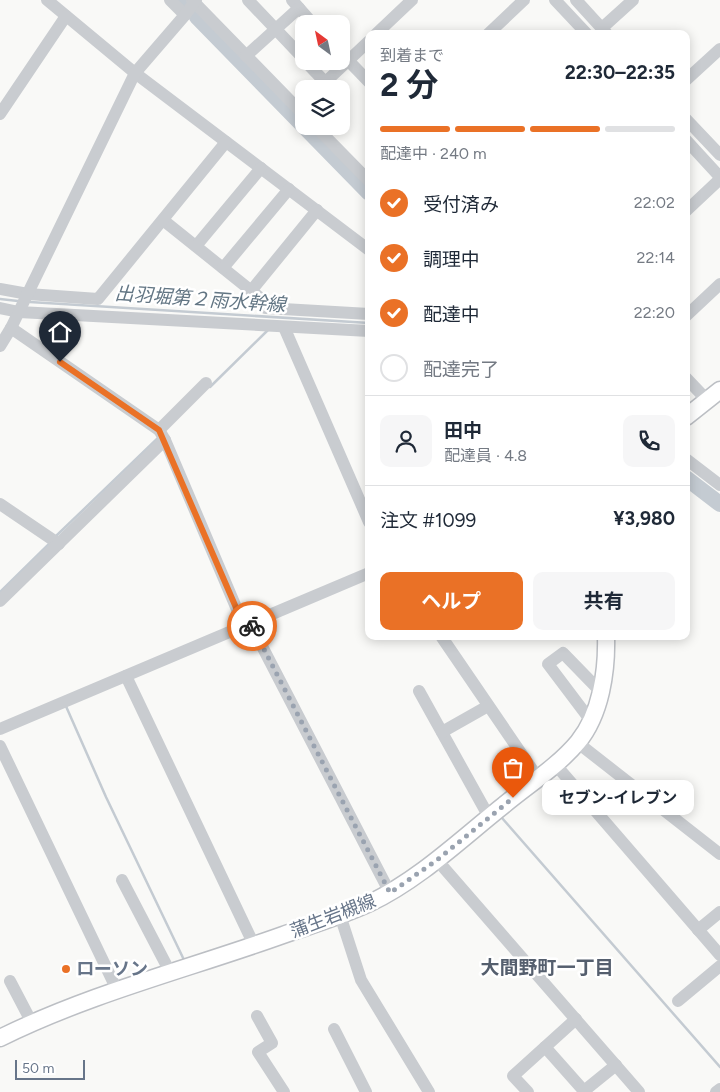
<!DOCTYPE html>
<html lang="ja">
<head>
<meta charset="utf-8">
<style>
  :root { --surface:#fff; --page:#f6f6f7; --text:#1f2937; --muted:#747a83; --line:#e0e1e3; --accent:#ea7126 }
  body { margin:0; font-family:Figtree,"Noto Sans JP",sans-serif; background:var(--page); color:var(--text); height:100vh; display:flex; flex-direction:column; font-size:19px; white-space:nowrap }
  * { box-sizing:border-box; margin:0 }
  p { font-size:16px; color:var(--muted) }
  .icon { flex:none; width:28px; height:28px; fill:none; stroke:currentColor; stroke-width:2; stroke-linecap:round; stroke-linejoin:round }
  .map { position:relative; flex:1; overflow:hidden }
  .side { position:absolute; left:365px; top:30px; width:325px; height:610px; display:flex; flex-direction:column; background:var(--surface); border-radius:10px; box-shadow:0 2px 12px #0003 }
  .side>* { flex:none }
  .needle { width:32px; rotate:327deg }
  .fabs { position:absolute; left:295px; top:15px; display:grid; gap:10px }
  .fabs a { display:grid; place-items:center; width:55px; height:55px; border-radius:10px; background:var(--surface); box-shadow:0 2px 12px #0003; font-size:25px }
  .scale { position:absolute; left:15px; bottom:12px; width:70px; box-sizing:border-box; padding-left:5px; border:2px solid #677589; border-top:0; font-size:14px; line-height:18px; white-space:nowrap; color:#677589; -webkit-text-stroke:4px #fff; paint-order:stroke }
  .pin { position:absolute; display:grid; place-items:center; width:42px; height:42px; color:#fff; margin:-51px -21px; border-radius:50% 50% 50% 0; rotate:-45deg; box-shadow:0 0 5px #0007 }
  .pin .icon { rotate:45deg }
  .courier { position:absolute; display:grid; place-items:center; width:50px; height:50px; margin:-25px; border:4px solid #ea7126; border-radius:50%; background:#fff; color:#222; box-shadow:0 1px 6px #0007 }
  .bubble { position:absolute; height:35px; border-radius:10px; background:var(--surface); box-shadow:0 2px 12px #0003; font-size:16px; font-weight:700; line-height:35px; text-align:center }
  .summary em { font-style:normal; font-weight:700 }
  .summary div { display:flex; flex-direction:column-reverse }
  .summary { display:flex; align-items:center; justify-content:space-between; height:85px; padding:0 15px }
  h1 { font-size:32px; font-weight:700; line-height:38px }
  .bar { display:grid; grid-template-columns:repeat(4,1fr); gap:8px 5px; align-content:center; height:60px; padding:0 15px }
  .bar i { height:6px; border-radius:4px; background:var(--line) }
  .bar .active { background:var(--accent) }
  .bar p { grid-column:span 4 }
  .line { display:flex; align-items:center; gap:12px; padding:0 15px; border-top:1px solid var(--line) }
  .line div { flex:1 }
  .round { display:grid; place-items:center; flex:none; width:52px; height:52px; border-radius:10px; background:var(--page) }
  ol { padding:0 15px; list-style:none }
  li { display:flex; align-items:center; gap:15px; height:55px }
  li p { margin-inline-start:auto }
  li .icon { padding:5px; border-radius:50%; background:var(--accent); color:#fff; stroke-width:4 }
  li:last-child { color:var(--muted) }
  li i { width:28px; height:28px; border:2px solid var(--line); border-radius:50% }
  .cta { display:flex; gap:10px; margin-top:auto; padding:10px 15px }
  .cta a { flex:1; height:58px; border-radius:10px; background:var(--accent); color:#fff; font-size:20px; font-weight:700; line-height:58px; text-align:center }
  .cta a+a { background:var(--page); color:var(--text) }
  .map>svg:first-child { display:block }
</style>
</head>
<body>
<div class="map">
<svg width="720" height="1092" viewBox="0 0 720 1092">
  <rect width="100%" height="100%" fill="#f9f9f7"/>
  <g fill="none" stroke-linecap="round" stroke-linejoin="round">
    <g stroke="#c4cbd2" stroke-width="2.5">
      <polyline points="0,299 18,301"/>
      <polyline points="30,302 369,323"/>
      <polyline points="210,387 268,330"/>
      <polyline points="55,537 159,437"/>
      <polyline points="0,592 50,543"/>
      <polyline points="65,704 106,797 185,962"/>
      <polyline points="502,818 720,1067"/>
    </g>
    <g stroke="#c4cbd2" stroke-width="16">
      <polyline points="180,0 183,3"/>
      <polyline points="197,17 369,193"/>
      <polyline points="686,478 720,504"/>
    </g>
    <g stroke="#bcbfc4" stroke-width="19">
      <g id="major">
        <polyline points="686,417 720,390"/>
        <path d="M0 1038C91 993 188 969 283 935 312 925 342 916 370 903 420 879 461 839 504 805 528 785 558 766 578 742 601 714 607 671 606 636"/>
      </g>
    </g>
    <g stroke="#c9ccd0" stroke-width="12">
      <polyline points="47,0 135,73 369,250"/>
      <polyline points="170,0 185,15"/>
      <polyline points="192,0 304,115"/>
      <polyline points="248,0 304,59"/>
      <polyline points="292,0 313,24"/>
      <polyline points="555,0 587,34"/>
      <polyline points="576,0 607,34"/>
      <polyline points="602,28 633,0"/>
      <polyline points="376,34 412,0"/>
      <polyline points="488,34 524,0"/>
      <polyline points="341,53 369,82"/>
      <polyline points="246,56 299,8"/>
      <polyline points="305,61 325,82"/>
      <polyline points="686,80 720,49"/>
      <polyline points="318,89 369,41"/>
      <polyline points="0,114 66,16"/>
      <polyline points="686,119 720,155"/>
      <polyline points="315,126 369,181"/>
      <polyline points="686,140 720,177"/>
      <polyline points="686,211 720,179"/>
      <polyline points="163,220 264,301 266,308 369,314"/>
      <polyline points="196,246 261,168"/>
      <polyline points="223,268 289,189"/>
      <polyline points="0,289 28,294 98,299 226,142"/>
      <polyline points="251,291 317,210"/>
      <polyline points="0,308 19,312 369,331"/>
      <polyline points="686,316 720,284"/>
      <polyline points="284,327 369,522"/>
      <polyline points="11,328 159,430 165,440 244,626"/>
      <polyline points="0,346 11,328 135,73 185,15 196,0"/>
      <polyline points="686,378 707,400"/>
      <polyline points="159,430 206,383"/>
      <polyline points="686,459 720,485"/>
      <polyline points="0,504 59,544"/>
      <polyline points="0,601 165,440"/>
      <polyline points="250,623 390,893"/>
      <polyline points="441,636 538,778"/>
      <polyline points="126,676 254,945"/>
      <polyline points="419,691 489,817"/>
      <polyline points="591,721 548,664 563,653 600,691"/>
      <polyline points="0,729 369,573"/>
      <polyline points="442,732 488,706"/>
      <polyline points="578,743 720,854"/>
      <polyline points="0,746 117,990"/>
      <polyline points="555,764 720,955"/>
      <polyline points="437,860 639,1092"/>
      <polyline points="122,880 170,972"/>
      <polyline points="340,915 361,980 429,1092"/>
      <polyline points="698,930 720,912"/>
      <polyline points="10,981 32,1023"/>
      <polyline points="678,1001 720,966"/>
      <polyline points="257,1016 272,1043 258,1052 284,1092"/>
      <polyline points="334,1029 366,1092"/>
      <polyline points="545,1047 584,1091 616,1065"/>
      <polyline points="528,1092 513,1076 576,1019"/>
      <polyline points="716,1092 720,1089"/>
    </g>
    <use href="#major" stroke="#fff" stroke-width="16"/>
  </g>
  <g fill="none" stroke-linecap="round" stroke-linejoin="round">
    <polyline stroke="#9aa3b0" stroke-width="5" stroke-dasharray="0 9" points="252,626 390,893 437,860 513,798"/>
    <polyline stroke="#ea7126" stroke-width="6" points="60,362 159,430 244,626 250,623 252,626"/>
  </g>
  <circle fill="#ea7126" stroke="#fff" stroke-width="2" cx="66" cy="969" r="5"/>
  <g text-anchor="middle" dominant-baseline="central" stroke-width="5" stroke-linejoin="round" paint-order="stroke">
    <g font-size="18" fill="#677589" stroke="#fff">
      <text transform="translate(333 916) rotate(-21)">蒲生岩槻線</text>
    </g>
    <g font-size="18" font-weight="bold" fill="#677589" stroke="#fff" text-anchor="start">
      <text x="76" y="969">ローソン</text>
    </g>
    <g font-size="19" font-style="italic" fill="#637684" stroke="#fff">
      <text transform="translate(200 299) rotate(4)">出羽堀第２雨水幹線</text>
    </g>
    <g font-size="19" font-weight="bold" fill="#555f6e" stroke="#fff">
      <text x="547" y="967">大間野町一丁目</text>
    </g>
  </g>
</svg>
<div class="fabs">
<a><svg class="needle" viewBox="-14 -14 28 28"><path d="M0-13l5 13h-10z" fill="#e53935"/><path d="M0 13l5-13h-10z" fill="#747a83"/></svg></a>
<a><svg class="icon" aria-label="layers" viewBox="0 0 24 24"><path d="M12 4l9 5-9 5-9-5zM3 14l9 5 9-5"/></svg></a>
</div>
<div class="scale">50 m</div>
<div class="pin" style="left:513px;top:798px;background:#ea580c"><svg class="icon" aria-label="bag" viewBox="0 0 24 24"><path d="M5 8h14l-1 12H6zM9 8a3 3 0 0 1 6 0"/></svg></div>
<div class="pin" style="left:60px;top:362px;background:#1f2937"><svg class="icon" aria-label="home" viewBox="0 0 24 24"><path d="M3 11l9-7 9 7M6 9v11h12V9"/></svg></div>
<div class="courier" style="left:252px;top:626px"><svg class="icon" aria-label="bike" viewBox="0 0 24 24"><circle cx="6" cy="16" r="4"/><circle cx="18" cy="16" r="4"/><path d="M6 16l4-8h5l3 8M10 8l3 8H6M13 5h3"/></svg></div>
<div class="bubble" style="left:542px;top:780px;width:152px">セブン-イレブン</div>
<section class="side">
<div class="summary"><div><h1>2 分</h1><p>到着まで</p></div><em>22:30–22:35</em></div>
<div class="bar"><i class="active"></i><i class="active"></i><i class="active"></i><i></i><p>配達中 · 240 m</p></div>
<ol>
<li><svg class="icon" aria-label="check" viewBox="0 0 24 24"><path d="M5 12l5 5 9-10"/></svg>受付済み<p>22:02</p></li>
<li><svg class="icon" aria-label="check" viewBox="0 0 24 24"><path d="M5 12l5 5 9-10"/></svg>調理中<p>22:14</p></li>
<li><svg class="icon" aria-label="check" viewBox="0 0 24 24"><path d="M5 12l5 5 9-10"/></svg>配達中<p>22:20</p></li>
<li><i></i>配達完了</li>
</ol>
<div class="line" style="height:90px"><a class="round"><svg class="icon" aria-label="person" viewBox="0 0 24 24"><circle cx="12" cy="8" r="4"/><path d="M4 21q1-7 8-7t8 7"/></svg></a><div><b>田中</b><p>配達員 · 4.8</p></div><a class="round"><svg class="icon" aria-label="phone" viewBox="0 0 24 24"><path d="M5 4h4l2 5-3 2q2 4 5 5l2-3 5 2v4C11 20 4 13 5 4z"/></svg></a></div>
<div class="line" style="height:65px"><div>注文 #1099</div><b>¥3,980</b></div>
<div class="cta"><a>ヘルプ</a><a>共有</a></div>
</section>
</div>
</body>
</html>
